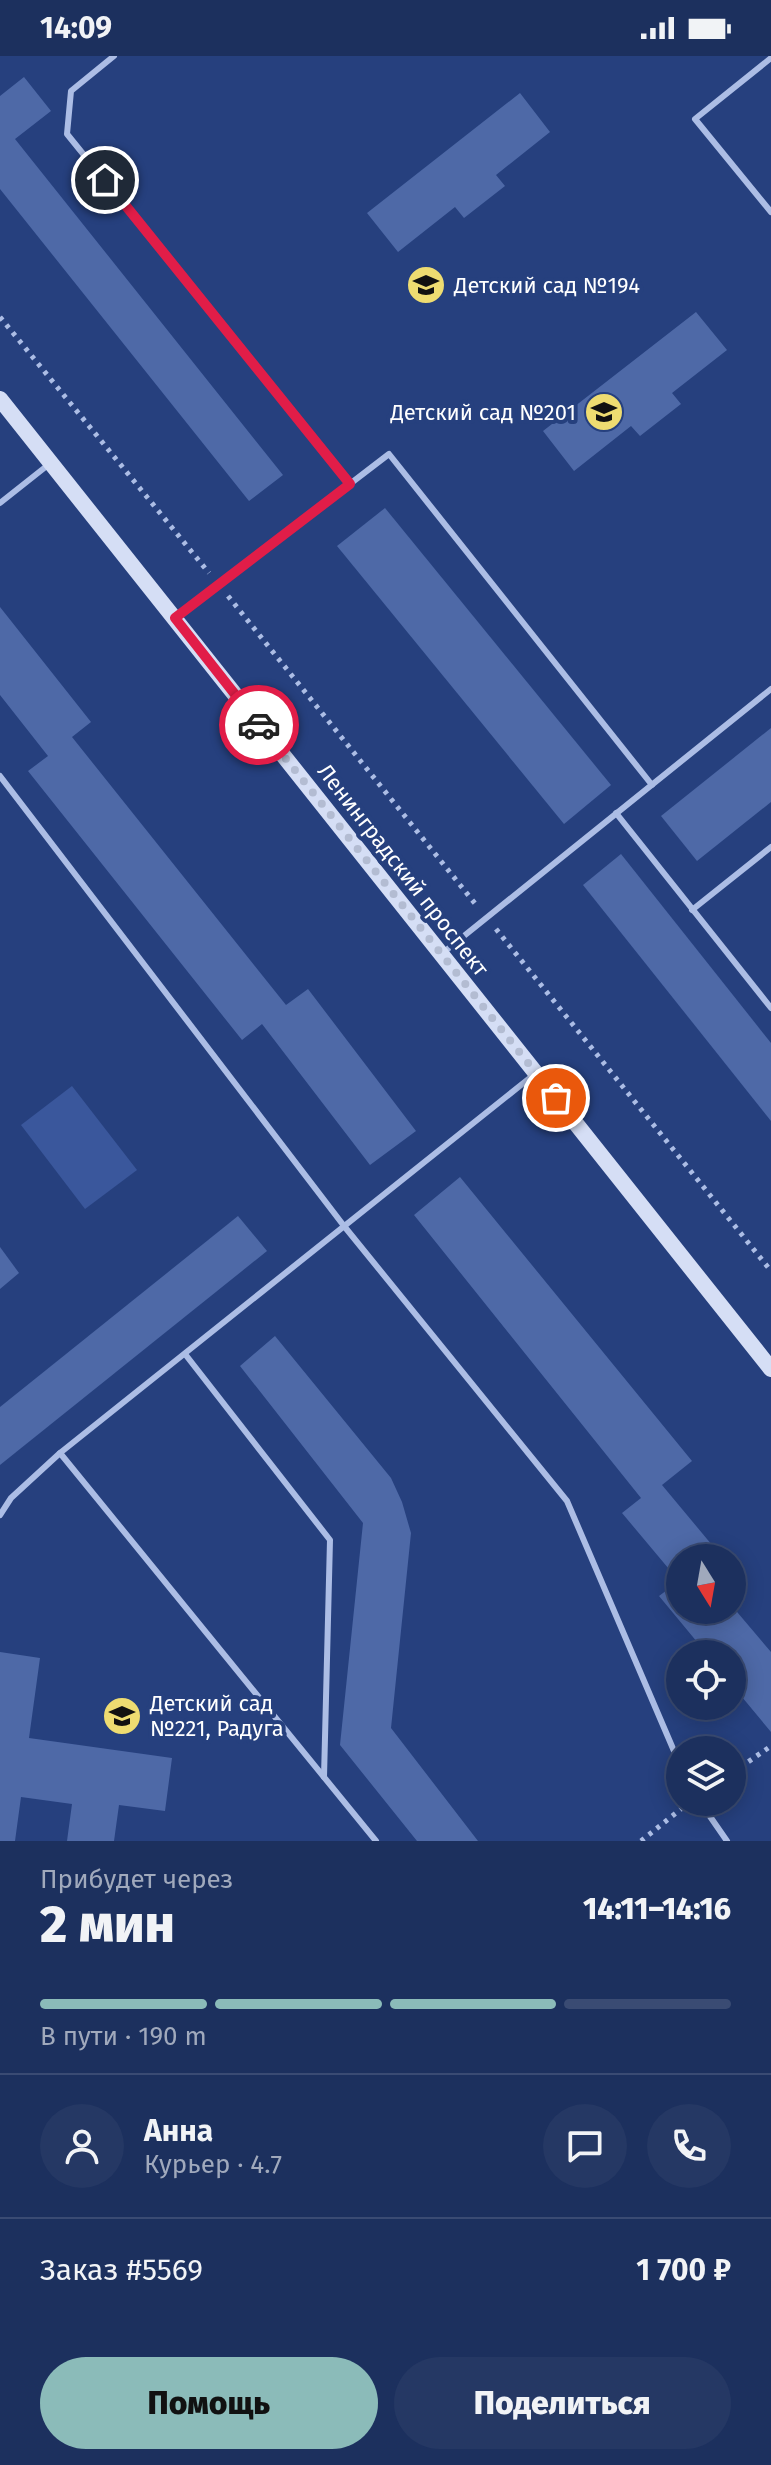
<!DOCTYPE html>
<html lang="ru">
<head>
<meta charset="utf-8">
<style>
  :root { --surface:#1c305e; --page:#253864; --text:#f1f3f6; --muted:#a0a9bc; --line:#3a4b73; --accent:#8bbbb9 }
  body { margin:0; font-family:"Fira Sans",sans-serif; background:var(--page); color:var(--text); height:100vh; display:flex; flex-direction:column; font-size:30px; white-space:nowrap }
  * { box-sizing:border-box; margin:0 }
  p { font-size:26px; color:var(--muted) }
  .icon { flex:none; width:44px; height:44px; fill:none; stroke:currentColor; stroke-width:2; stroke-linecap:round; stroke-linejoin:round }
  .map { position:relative; height:1785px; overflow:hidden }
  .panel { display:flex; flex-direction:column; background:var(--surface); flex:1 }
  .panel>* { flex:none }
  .needle { width:52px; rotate:169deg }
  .tools { position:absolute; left:666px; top:1488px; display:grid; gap:16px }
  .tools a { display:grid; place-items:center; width:80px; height:80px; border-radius:50%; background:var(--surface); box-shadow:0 4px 20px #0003,0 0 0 2px var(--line); font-size:40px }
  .pin { position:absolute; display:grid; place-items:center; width:68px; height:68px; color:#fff; margin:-34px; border:4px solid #fff; border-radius:50%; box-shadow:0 2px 8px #0007 }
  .courier { position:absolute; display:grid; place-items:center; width:80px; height:80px; margin:-40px; border:6px solid #e11d48; border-radius:50%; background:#fff; color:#222; box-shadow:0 2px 10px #0007 }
  .overview em { font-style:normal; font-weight:800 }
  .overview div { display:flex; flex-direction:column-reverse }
  .overview { display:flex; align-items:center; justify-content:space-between; height:136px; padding:0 40px }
  h1 { font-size:52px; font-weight:800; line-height:60px }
  .bar { display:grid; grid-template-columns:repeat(4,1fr); gap:12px 8px; align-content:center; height:96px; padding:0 40px }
  .bar i { height:10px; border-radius:6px; background:var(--line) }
  .bar .on { background:var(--accent) }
  .bar p { grid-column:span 4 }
  .line { display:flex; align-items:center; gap:20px; padding:0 40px; border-top:2px solid var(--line) }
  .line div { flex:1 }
  .round { display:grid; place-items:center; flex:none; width:84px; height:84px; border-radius:42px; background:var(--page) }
  .cta { display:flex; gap:16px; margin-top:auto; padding:16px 40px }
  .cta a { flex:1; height:92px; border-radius:48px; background:var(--accent); color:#111; font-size:32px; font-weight:800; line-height:92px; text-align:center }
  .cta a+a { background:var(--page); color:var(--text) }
  .status { display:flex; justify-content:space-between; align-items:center; height:56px; padding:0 40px; background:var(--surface); direction:ltr }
  .status svg { height:22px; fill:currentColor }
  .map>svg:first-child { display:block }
</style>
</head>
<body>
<div class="status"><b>14:09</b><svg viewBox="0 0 49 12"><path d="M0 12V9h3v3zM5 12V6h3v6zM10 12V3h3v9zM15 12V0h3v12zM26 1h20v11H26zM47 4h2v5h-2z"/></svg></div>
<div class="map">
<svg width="771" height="1785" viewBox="0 0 771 1785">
  <rect width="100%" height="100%" fill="#26407e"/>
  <polygon fill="#3a579c" points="72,1030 137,1114 85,1153 21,1069"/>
  <g fill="#4e69a7">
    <polygon points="24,21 51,55 15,83 283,419 249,445 0,133 0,40"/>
    <polygon points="520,37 550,76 496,119 505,130 464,162 455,151 398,196 367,157"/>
    <polygon points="696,256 727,294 672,337 681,348 640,380 631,370 574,415 543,375"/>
    <polygon points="385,452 611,729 564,768 337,490"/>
    <polygon points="0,551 91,666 72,681 286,949 308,933 416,1075 370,1109 262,968 242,984 28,715 48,700 0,639"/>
    <polygon points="771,672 771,746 697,805 661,760"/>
    <polygon points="621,798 771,987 771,1065 583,829"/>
    <polygon points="460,1121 692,1405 662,1429 717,1495 708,1502 680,1502 680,1554 732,1554 732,1550 771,1596 771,1676 732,1629 732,1598 707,1598 659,1540 679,1525 622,1457 641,1442 414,1159"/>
    <polygon points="238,1160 267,1195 0,1409 0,1351"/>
    <polygon points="0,1191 19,1217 0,1233"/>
    <polygon points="275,1280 391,1422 402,1446 411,1477 391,1672 478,1785 417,1785 340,1689 363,1467 240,1310"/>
    <polygon points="0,1596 40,1602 29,1682 172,1702 165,1755 119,1749 114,1785 67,1785 72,1748 21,1741 15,1785 0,1785"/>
  </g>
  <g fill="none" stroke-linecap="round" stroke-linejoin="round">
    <g stroke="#acbde5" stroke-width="5" stroke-dasharray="4 6" stroke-linecap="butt">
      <polyline points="0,261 209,517"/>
      <polyline points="228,540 477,850"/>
      <polyline points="496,873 771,1215"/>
      <polyline points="732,1717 771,1690"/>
      <polyline points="641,1785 686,1749"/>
    </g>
    <g stroke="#acbde5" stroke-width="6">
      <polyline points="114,0 71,35 67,78 350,428"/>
      <polyline points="771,2 695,63 771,156"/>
      <polyline points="0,447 48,409"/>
      <polyline points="175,562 389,398 652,729"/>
      <polyline points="0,720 344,1170 567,1445 680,1709"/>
      <polyline points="616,757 771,952"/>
      <polyline points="692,854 771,791"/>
      <polyline points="444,896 771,633"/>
      <polyline points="185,1298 330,1484 324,1721"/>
      <polyline points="60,1397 376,1785"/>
      <polyline points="0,1459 11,1442 60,1397 536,1017"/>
      <polyline points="700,1746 727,1785"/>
    </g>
    <polyline stroke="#d5def5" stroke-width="16" points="0,343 771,1313"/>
  </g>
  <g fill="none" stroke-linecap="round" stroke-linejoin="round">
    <polyline stroke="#b3bcd2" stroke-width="8" stroke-dasharray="0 14.4" points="259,669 556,1042"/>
    <polyline stroke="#e11d48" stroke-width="10" points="105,124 350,428 175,562 259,669"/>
  </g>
  <defs>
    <g id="school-disc" transform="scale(2)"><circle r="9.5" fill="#eedc71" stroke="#26407e"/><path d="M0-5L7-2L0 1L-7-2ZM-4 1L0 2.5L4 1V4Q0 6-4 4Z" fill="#111"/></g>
  </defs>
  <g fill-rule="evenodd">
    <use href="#school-disc" x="426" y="229"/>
    <use href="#school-disc" x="604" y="356"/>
    <use href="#school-disc" x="122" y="1660"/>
  </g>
  <g text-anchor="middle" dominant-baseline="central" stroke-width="8" stroke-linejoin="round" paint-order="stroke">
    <g font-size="22" fill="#fff" stroke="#26407e" text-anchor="start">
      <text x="454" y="229">Детский сад №194</text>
      <text x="576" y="356" text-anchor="end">Детский сад №201</text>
      <text x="150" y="1647">Детский сад<tspan x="150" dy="25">№221, Радуга</tspan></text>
    </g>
    <g font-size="22" fill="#fff" stroke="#26407e">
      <text transform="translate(403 814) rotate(52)">Ленинградский проспект</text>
    </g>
  </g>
</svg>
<div class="tools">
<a><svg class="needle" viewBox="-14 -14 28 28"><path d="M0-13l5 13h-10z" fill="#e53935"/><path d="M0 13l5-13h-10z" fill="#a0a9bc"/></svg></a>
<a><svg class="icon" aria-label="locate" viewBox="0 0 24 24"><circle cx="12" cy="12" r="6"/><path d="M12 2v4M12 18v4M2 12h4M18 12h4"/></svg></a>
<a><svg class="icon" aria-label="layers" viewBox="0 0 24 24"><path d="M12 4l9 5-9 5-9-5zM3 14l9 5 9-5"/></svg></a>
</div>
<div class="pin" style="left:556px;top:1042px;background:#ea580c"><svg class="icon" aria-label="bag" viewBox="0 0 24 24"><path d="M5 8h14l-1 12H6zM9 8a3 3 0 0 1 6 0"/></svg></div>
<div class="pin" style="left:105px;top:124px;background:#1f2937"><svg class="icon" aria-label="home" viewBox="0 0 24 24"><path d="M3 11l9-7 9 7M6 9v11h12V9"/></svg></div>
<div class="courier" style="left:259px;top:669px"><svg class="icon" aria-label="car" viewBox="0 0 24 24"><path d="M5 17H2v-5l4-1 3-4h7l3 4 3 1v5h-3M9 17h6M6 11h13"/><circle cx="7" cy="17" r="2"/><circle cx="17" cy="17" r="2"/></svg></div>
</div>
<section class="panel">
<div class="overview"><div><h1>2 мин</h1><p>Прибудет через</p></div><em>14:11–14:16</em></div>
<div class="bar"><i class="on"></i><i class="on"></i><i class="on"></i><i></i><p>В пути · 190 m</p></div>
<div class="line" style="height:144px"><a class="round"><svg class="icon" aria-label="person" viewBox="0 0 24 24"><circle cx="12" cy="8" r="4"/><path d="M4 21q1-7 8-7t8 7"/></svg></a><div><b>Анна</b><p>Курьер · 4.7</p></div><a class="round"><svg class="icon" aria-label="chat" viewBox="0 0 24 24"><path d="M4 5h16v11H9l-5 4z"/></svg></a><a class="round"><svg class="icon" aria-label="phone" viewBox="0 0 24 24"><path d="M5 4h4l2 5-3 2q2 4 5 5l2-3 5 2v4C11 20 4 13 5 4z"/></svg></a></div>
<div class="line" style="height:104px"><div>Заказ #5569</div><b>1 700 ₽</b></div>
<div class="cta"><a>Помощь</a><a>Поделиться</a></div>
</section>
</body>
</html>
